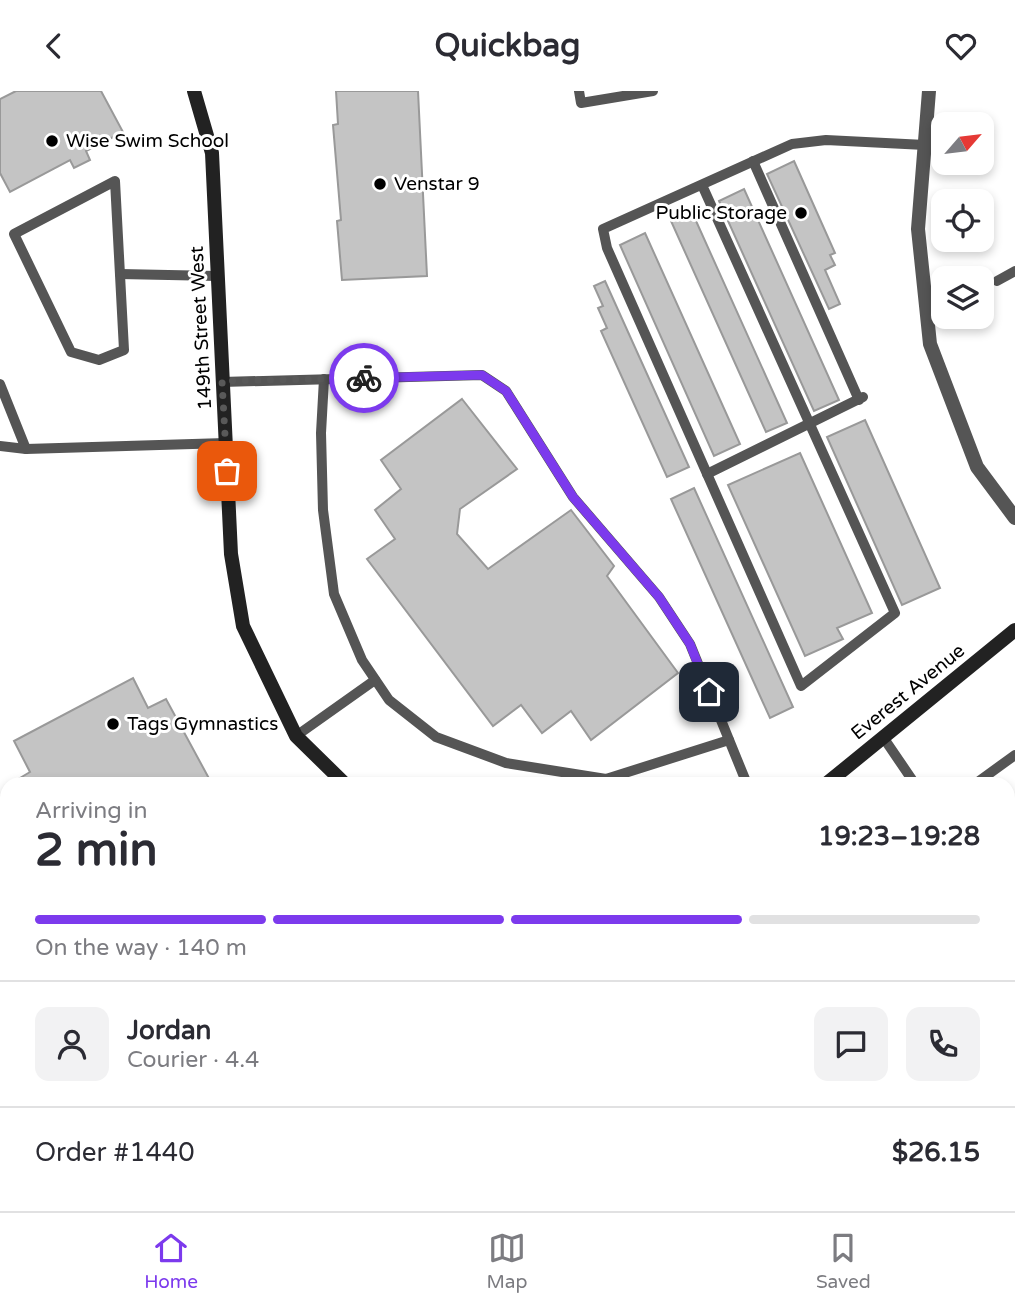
<!DOCTYPE html>
<html lang="en">
<head>
<meta charset="utf-8">
<style>
  :root { --surface:#fff; --page:#f2f2f3; --text:#2b2b33; --muted:#7c7c81; --line:#e1e1e2; --accent:#7c3aed }
  body { margin:0; font-family:"Varela Round",sans-serif; background:var(--page); color:var(--text); height:100vh; display:flex; flex-direction:column; font-size:26px; white-space:nowrap }
  * { box-sizing:border-box; margin:0 }
  p { font-size:23px; color:var(--muted) }
  .icon { flex:none; width:38px; height:38px; fill:none; stroke:currentColor; stroke-width:2; stroke-linecap:round; stroke-linejoin:round }
  .map { position:relative; flex:1; overflow:hidden }
  .drawer { position:absolute; left:0px; top:686px; width:1015px; height:434px; display:flex; flex-direction:column; background:var(--surface); border-radius:21px 21px 0 0; box-shadow:0 4px 10px #0003 }
  .drawer>* { flex:none }
  .needle { width:46px; rotate:62deg }
  .controls { position:absolute; left:931px; top:21px; display:grid; gap:14px }
  .controls a { display:grid; place-items:center; width:63px; height:63px; border-radius:14px; background:var(--surface); box-shadow:0 4px 10px #0003; font-size:35px }
  .pin { position:absolute; display:grid; place-items:center; width:60px; height:60px; color:#fff; margin:-30px; border-radius:14px; box-shadow:0 4px 10px #0006 }
  .courier { position:absolute; display:grid; place-items:center; width:70px; height:70px; margin:-35px; border:5px solid #7c3aed; border-radius:50%; background:#fff; color:#222; box-shadow:0 2px 9px #0007 }
  .headline em { font-style:normal; font-weight:700 }
  .headline div { display:flex; flex-direction:column-reverse }
  .headline { display:flex; align-items:center; justify-content:space-between; height:119px; padding:0 35px }
  h1 { font-size:46px; font-weight:700; line-height:52px }
  .bar { display:grid; grid-template-columns:repeat(4,1fr); gap:10px 7px; align-content:center; height:84px; padding:0 35px }
  .bar i { height:9px; border-radius:5px; background:var(--line) }
  .bar .on { background:var(--accent) }
  .bar p { grid-column:span 4 }
  .line { display:flex; align-items:center; gap:18px; padding:0 35px; border-top:2px solid var(--line) }
  .line div { flex:1 }
  .round { display:grid; place-items:center; flex:none; width:74px; height:74px; border-radius:14px; background:var(--page) }
  header { display:flex; justify-content:space-between; align-items:center; height:91px; padding:0 35px; background:var(--surface); font-size:32px; font-weight:700 }
  .menu { display:flex; justify-content:space-around; align-items:center; height:98px; border-top:2px solid var(--line); background:var(--surface); font-size:19px; color:var(--muted) }
  .menu a { display:grid; justify-items:center; gap:4px }
  .menu .on { color:var(--accent) }
  .map>svg:first-child { display:block }
</style>
</head>
<body>
<header><svg class="icon" aria-label="back" viewBox="0 0 24 24"><path d="M15 5l-7 7 7 7"/></svg>Quickbag<svg class="icon" aria-label="heart" viewBox="0 0 24 24"><path d="M12 20l-8-8c-3-5 5-10 8-4 3-6 11-1 8 4z"/></svg></header>
<div class="map">
<svg width="1015" height="1120" viewBox="0 0 1015 1120">
  <rect width="100%" height="100%" fill="#fff"/>
  <g fill="#c4c4c4" stroke="#999" stroke-width="2">
    <polygon points="16,0 101,0 123,41 86,60 90,69 74,77 70,69 10,101 0,82 0,8"/>
    <polygon points="336,0 418,0 427,185 342,189 337,130 341,129 333,34 338,33"/>
    <polygon points="794,70 835,162 830,164 835,174 825,179 840,213 829,218 767,83"/>
    <polygon points="744,98 839,309 814,320 719,110"/>
    <polygon points="692,121 787,332 766,341 671,130"/>
    <polygon points="645,142 740,353 714,365 620,154"/>
    <polygon points="605,190 689,376 667,386 601,240 607,237 598,217 603,215 594,195"/>
    <polygon points="462,308 517,378 460,418 457,443 488,478 571,419 614,475 607,485 678,582 591,649 571,620 542,642 521,614 493,635 367,468 395,448 375,419 401,398 381,369"/>
    <polygon points="865,329 940,497 902,514 827,346"/>
    <polygon points="800,362 872,522 837,537 843,548 805,565 728,394"/>
    <polygon points="694,397 793,616 770,627 671,408"/>
    <polygon points="133,587 148,617 166,608 212,693 10,693 30,681 14,650"/>
    <polygon points="1008,1061 1015,1074 1015,1120 963,1120 959,1113 1008,1113"/>
    <polygon points="286,1113 372,1113 359,1120 289,1120"/>
  </g>
  <g fill="none" stroke-linecap="round" stroke-linejoin="round">
    <g stroke="#dbdbdb" stroke-width="24">
      <g id="highway">
        <polyline points="0,908 7,921"/>
        <polyline points="0,1034 7,1047"/>
        <polyline points="42,1113 46,1120"/>
        <polyline points="108,1113 112,1120"/>
      </g>
    </g>
    <g stroke="#555" stroke-width="10">
      <polyline points="579,0 581,12 653,0"/>
      <polyline points="753,70 859,309"/>
      <polygon points="115,90 124,259 99,269 71,261 14,143"/>
      <polyline points="702,94 895,522 801,595 607,157 603,138 792,53 826,49 925,54"/>
      <polyline points="120,183 217,185"/>
      <polyline points="997,190 1015,180"/>
      <polyline points="324,288 321,342 323,419 334,503 362,569 389,609 436,646 506,672 606,688 729,649"/>
      <polyline points="222,291 482,284 506,300 573,406 659,506 690,553 747,693"/>
      <polyline points="0,293 26,358"/>
      <polyline points="0,355 26,358 226,352"/>
      <polyline points="707,383 863,306"/>
      <polyline points="296,645 375,589"/>
      <polyline points="883,646 915,693"/>
      <polyline points="975,693 1015,664"/>
      <polyline points="1008,828 1015,837"/>
      <polyline points="234,1113 237,1120"/>
      <polyline points="523,1113 527,1120"/>
      <polyline points="628,1113 631,1120"/>
      <polyline points="419,1120 421,1113"/>
    </g>
    <polyline stroke="#555" stroke-width="14" points="929,0 918,138 930,253 977,376 1015,427"/>
    <g stroke="#222" stroke-width="14">
      <polyline points="194,0 212,62 231,463 243,535 296,645 345,693"/>
      <polyline points="826,693 1015,539"/>
    </g>
    <use href="#highway" stroke="#000" stroke-width="21"/>
  </g>
  <g fill="none" stroke-linecap="round" stroke-linejoin="round">
    <polyline stroke="#595959" stroke-width="7" stroke-dasharray="0 12.6" points="227,380 222,290 364,287"/>
    <polyline stroke="#7c3aed" stroke-width="9" points="364,287 482,284 506,300 573,406 659,506 690,553 709,601"/>
  </g>
  <g fill="#000" stroke="#fff" stroke-width="2.5">
    <circle cx="52" cy="50" r="7"/>
    <circle cx="380" cy="93" r="7"/>
    <circle cx="801" cy="122" r="7"/>
    <circle cx="113" cy="633" r="7"/>
  </g>
  <g text-anchor="middle" dominant-baseline="central" stroke-width="6" stroke-linejoin="round" paint-order="stroke">
    <g font-size="19" fill="#000" stroke="#fff" text-anchor="start">
      <text x="66" y="50">Wise Swim School</text>
      <text x="394" y="93">Venstar 9</text>
      <text x="787" y="122" text-anchor="end">Public Storage</text>
      <text x="127" y="633">Tags Gymnastics</text>
    </g>
    <g font-size="19" fill="#000" stroke="#fff">
      <text transform="translate(201 237) rotate(-93)">149th Street West</text>
      <text transform="translate(908 601) rotate(-39)">Everest Avenue</text>
    </g>
  </g>
</svg>
<div class="controls">
<a><svg class="needle" viewBox="-14 -14 28 28"><path d="M0-13l5 13h-10z" fill="#e53935"/><path d="M0 13l5-13h-10z" fill="#7c7c81"/></svg></a>
<a><svg class="icon" aria-label="locate" viewBox="0 0 24 24"><circle cx="12" cy="12" r="6"/><path d="M12 2v4M12 18v4M2 12h4M18 12h4"/></svg></a>
<a><svg class="icon" aria-label="layers" viewBox="0 0 24 24"><path d="M12 4l9 5-9 5-9-5zM3 14l9 5 9-5"/></svg></a>
</div>
<div class="pin" style="left:227px;top:380px;background:#ea580c"><svg class="icon" aria-label="bag" viewBox="0 0 24 24"><path d="M5 8h14l-1 12H6zM9 8a3 3 0 0 1 6 0"/></svg></div>
<div class="pin" style="left:709px;top:601px;background:#1f2937"><svg class="icon" aria-label="home" viewBox="0 0 24 24"><path d="M3 11l9-7 9 7M6 9v11h12V9"/></svg></div>
<div class="courier" style="left:364px;top:287px"><svg class="icon" aria-label="bike" viewBox="0 0 24 24"><circle cx="6" cy="16" r="4"/><circle cx="18" cy="16" r="4"/><path d="M6 16l4-8h5l3 8M10 8l3 8H6M13 5h3"/></svg></div>
<section class="drawer">
<div class="headline"><div><h1>2 min</h1><p>Arriving in</p></div><em>19:23–19:28</em></div>
<div class="bar"><i class="on"></i><i class="on"></i><i class="on"></i><i></i><p>On the way · 140 m</p></div>
<div class="line" style="height:126px"><a class="round"><svg class="icon" aria-label="person" viewBox="0 0 24 24"><circle cx="12" cy="8" r="4"/><path d="M4 21q1-7 8-7t8 7"/></svg></a><div><b>Jordan</b><p>Courier · 4.4</p></div><a class="round"><svg class="icon" aria-label="chat" viewBox="0 0 24 24"><path d="M4 5h16v11H9l-5 4z"/></svg></a><a class="round"><svg class="icon" aria-label="phone" viewBox="0 0 24 24"><path d="M5 4h4l2 5-3 2q2 4 5 5l2-3 5 2v4C11 20 4 13 5 4z"/></svg></a></div>
<div class="line" style="height:91px"><div>Order #1440</div><b>$26.15</b></div>
</section>
</div>
<nav class="menu">
<a class="on"><svg class="icon" aria-label="home" viewBox="0 0 24 24"><path d="M3 11l9-7 9 7M6 9v11h12V9"/></svg>Home</a>
<a><svg class="icon" aria-label="map" viewBox="0 0 24 24"><path d="M3 6l6-2 6 2 6-2v14l-6 2-6-2-6 2zM9 4v14M15 6v14"/></svg>Map</a>
<a><svg class="icon" aria-label="saved" viewBox="0 0 24 24"><path d="M7 4h10v16l-5-4-5 4z"/></svg>Saved</a>
</nav>
</body>
</html>
